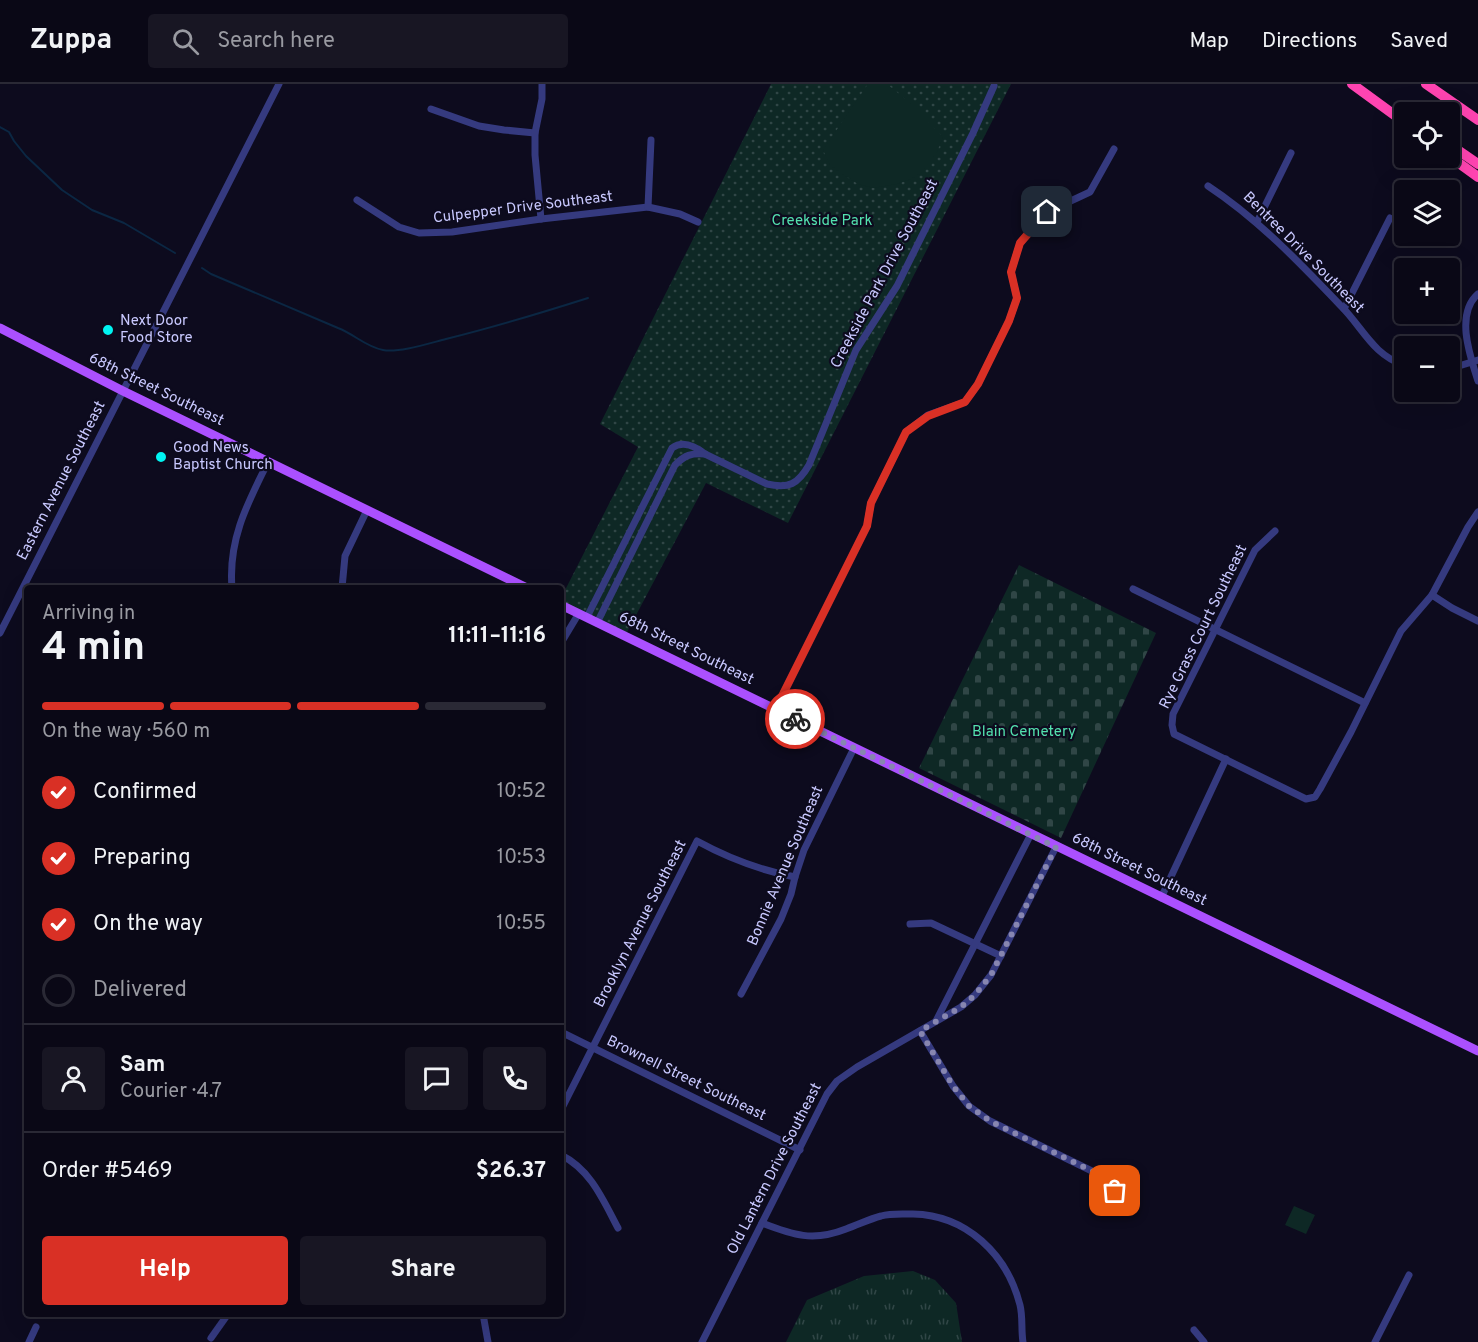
<!DOCTYPE html>
<html lang="en">
<head>
<meta charset="utf-8">
<style>
  :root { --surface:#0a0816; --page:#181623; --text:#f1f3f6; --muted:#999aa1; --line:#2a2935; --accent:#d93025 }
  body { margin:0; font-family:Overpass,sans-serif; background:var(--page); color:var(--text); height:100vh; display:flex; flex-direction:column; font-size:22px; white-space:nowrap }
  * { box-sizing:border-box; margin:0 }
  p { font-size:20px; color:var(--muted) }
  .icon { flex:none; width:33px; height:33px; fill:none; stroke:currentColor; stroke-width:2; stroke-linecap:round; stroke-linejoin:round }
  .map { position:relative; flex:1; overflow:hidden }
  .drawer { position:absolute; left:24px; top:501px; width:540px; height:732px; display:flex; flex-direction:column; background:var(--surface); border-radius:6px; box-shadow:0 6px 24px #0002,0 0 0 2px var(--line) }
  .drawer>* { flex:none }
  .tools { position:absolute; left:1394px; top:18px; display:grid; gap:12px }
  .tools a { display:grid; place-items:center; width:66px; height:66px; border-radius:6px; background:var(--surface); box-shadow:0 6px 24px #0002,0 0 0 2px var(--line); font-size:30px }
  .pin { position:absolute; display:grid; place-items:center; width:51px; height:51px; color:#fff; margin:-26px; border-radius:12px; box-shadow:0 3px 9px #0006 }
  .courier { position:absolute; display:grid; place-items:center; width:60px; height:60px; margin:-30px; border:4px solid #d93025; border-radius:50%; background:#fff; color:#222; box-shadow:0 2px 8px #0007 }
  .overview em { font-style:normal; font-weight:700 }
  .overview div { display:flex; flex-direction:column-reverse }
  .overview { display:flex; align-items:center; justify-content:space-between; height:102px; padding:0 18px }
  h1 { font-size:39px; font-weight:700; line-height:45px }
  .bar { display:grid; grid-template-columns:repeat(4,1fr); gap:9px 6px; align-content:center; height:72px; padding:0 18px }
  .bar i { height:8px; border-radius:4px; background:var(--line) }
  .bar .on { background:var(--accent) }
  .bar p { grid-column:span 4 }
  .line { display:flex; align-items:center; gap:15px; padding:0 18px; border-top:2px solid var(--line) }
  .line div { flex:1 }
  .round { display:grid; place-items:center; flex:none; width:63px; height:63px; border-radius:6px; background:var(--page) }
  ol { padding:0 18px; list-style:none }
  li { display:flex; align-items:center; gap:18px; height:66px }
  li p { margin-inline-start:auto }
  li .icon { padding:6px; border-radius:50%; background:var(--accent); color:#fff; stroke-width:4 }
  li:last-child { color:var(--muted) }
  li i { width:33px; height:33px; border:3px solid var(--line); border-radius:50% }
  .action { display:flex; gap:12px; margin-top:auto; padding:12px 18px }
  .action a { flex:1; height:69px; border-radius:6px; background:var(--accent); color:#fff; font-size:24px; font-weight:700; line-height:69px; text-align:center }
  .action a+a { background:var(--page); color:var(--text) }
  header { display:flex; align-items:center; gap:36px; box-sizing:border-box; height:84px; padding:0 30px; background:var(--surface); border-bottom:2px solid var(--line) }
  header strong { font-size:28px }
  nav { display:flex; gap:33px; margin-inline-start:auto; font-size:21px }
  .search { width:420px; height:54px; background:var(--page); display:flex; align-items:center; gap:15px; box-sizing:border-box; padding:0 21px; border-radius:6px; color:var(--muted); font-size:22px }
  .map>svg:first-child { display:block }
</style>
</head>
<body>
<header>
<strong>Zuppa</strong>
<div class="search"><svg class="icon" aria-label="search" viewBox="0 0 24 24"><circle cx="10" cy="10" r="6"/><path d="M15 15l6 6"/></svg>Search here</div>
<nav><a>Map</a><a>Directions</a><a>Saved</a></nav>
</header>
<div class="map">
<svg width="1478" height="1258" viewBox="0 0 1478 1258">
  <defs>
    <pattern id="grass-tufts" width="24" height="20" patternUnits="userSpaceOnUse" patternTransform="scale(1.5)"><rect width="24" height="20" fill="#0e2825"/><path d="M3 7l-1-3M5 7V3M7 7l1-3M15 17l-1-3M17 17v-4M19 17l1-3" fill="none" stroke="#304646"/></pattern>
    <pattern id="cemetery-stones" width="16" height="16" patternUnits="userSpaceOnUse" patternTransform="scale(1.5)"><rect width="16" height="16" fill="#0e2825"/><path d="M2 7V4a2 2 0 0 1 4 0v3zM10 15v-3a2 2 0 0 1 4 0v3z" fill="#304646"/></pattern>
    <pattern id="park-dots" width="8" height="8" patternUnits="userSpaceOnUse" patternTransform="scale(1.5)"><rect width="8" height="8" fill="#0e2825"/><path d="M2 2h.1M6 6h.1" fill="none" stroke="#304646" stroke-width="1.8" stroke-linecap="round"/></pattern>
  </defs>
  <rect width="100%" height="100%" fill="#0d0b1e"/>
  <polygon fill="url(#grass-tufts)" points="913,1187 935,1196 956,1219 962,1258 786,1258 807,1216 864,1192"/>
  <polygon fill="url(#cemetery-stones)" points="1019,481 1156,549 1061,754 919,684"/>
  <polygon fill="url(#park-dots)" points="771,0 1011,0 788,439 706,399 625,552 561,521 561,514 638,363 600,340"/>
  <g fill="#0e2825">
    <polygon points="868,0 887,0 909,18 943,53 937,68 921,89 911,95 897,100 873,104 858,100 841,89 830,81 823,66"/>
    <polygon points="1294,1122 1315,1131 1306,1150 1285,1141"/>
  </g>
  <g fill="none" stroke-linecap="round" stroke-linejoin="round">
    <g stroke="#0b2743" stroke-width="2">
      <polyline points="0,43 9,48 14,57 26,72 62,106 92,126 124,139 175,169"/>
      <path d="M202 184 211 190C254 208 296 226 338 244 354 250 366 263 383 266 399 269 430 259 446 255 494 243 541 229 588 214"/>
    </g>
    <g stroke="#353a7f" stroke-width="7">
      <polyline points="431,25 479,42 504,46 535,49"/>
      <path d="M1208 102C1258 135 1300 179 1341 222 1363 244 1373 271 1404 281"/>
      <polyline points="357,116 399,143 419,149 452,148 541,135 648,123 680,130 698,138"/>
      <polyline points="648,123 651,56"/>
      <polyline points="541,135 535,71 535,49 542,15 542,0"/>
      <polyline points="1257,138 1291,69"/>
      <path d="M1478 210C1455 230 1470 272 1478 297"/>
      <polyline points="1344,225 1390,134"/>
      <polyline points="1449,285 1478,276"/>
      <polyline points="1275,447 1255,466 1173,630 1172,641 1174,650 1306,715 1315,713 1320,705 1351,648 1401,547 1432,511 1468,443 1478,428"/>
      <path d="M232 504C228 456 247 420 268 378"/>
      <polyline points="342,504 345,472 367,426"/>
      <polyline points="1133,505 1365,619"/>
      <polyline points="1432,511 1452,524 1478,537"/>
      <path d="M587 533 672 364C683 356 695 362 705 370L767 400C789 405 798 400 809 381L856 266 897 202 973 49 994 2"/>
      <path d="M597 539 675 381C685 371 691 369 705 370"/>
      <polyline points="0,549 279,0"/>
      <polyline points="561,559 579,529"/>
      <polyline points="775,626 867,442 871,419 906,348 928,331 965,318 978,300 1009,237 1017,214 1011,188 1020,159 1047,128 1090,108 1114,65"/>
      <polyline points="1161,814 1226,675"/>
      <polyline points="910,840 931,839 1001,872"/>
      <polyline points="741,910 781,835 791,810 795,793 804,766 854,664"/>
      <polyline points="936,937 1031,750"/>
      <polyline points="920,947 953,1002 969,1022 990,1037 1102,1092 1115,1107"/>
      <polyline points="561,948 800,1066"/>
      <path d="M561 1026 697 757C728 774 759 786 795 793"/>
      <path d="M561 1071C591 1086 603 1116 618 1144"/>
      <path d="M762 1139C793 1151 813 1158 846 1145 858 1141 869 1135 881 1132 891 1129 902 1130 913 1130 966 1131 1007 1170 1020 1221 1023 1233 1021 1246 1023 1258"/>
      <polyline points="483,1230 488,1258"/>
      <polyline points="1194,1246 1204,1258"/>
      <polyline points="211,1254 228,1230"/>
      <polyline points="29,1258 36,1243"/>
      <polyline points="702,1258 827,1010 837,997 857,983 961,923 975,911 991,891 1056,763"/>
      <polyline points="1375,1258 1409,1191"/>
    </g>
    <g stroke="#ab50ff" stroke-width="9">
      <polyline points="0,244 123,307 527,504"/>
      <polyline points="561,521 1478,967"/>
    </g>
    <g stroke="#ff44b1" stroke-width="10">
      <polyline points="1352,0 1404,38"/>
      <polyline points="1426,0 1478,36"/>
      <polyline points="1449,60 1478,80"/>
      <polyline points="1449,72 1478,93"/>
    </g>
  </g>
  <g fill="none" stroke-linecap="round" stroke-linejoin="round">
    <polyline stroke="#8786b0" stroke-width="6" stroke-dasharray="0 10.8" points="795,635 1056,763 991,891 975,911 961,923 920,947 953,1002 969,1022 990,1037 1102,1092 1115,1107"/>
    <polyline stroke="#d93025" stroke-width="8" points="795,635 775,626 867,442 871,419 906,348 928,332 965,318 978,300 1009,237 1017,214 1011,188 1020,159 1047,128"/>
  </g>
  <g fill="#00f4f2" stroke="#0d0b1e" stroke-width="2">
    <circle cx="108" cy="246" r="6"/>
    <circle cx="161" cy="373" r="6"/>
  </g>
  <g text-anchor="middle" dominant-baseline="central" stroke-width="4.5" stroke-linejoin="round" paint-order="stroke">
    <g font-size="15" fill="#c9c9ff" stroke="#0d0b1e">
      <text transform="translate(523 124) rotate(-7)">Culpepper Drive Southeast</text>
      <text transform="translate(1303 169) rotate(45)">Bentree Drive Southeast</text>
      <text transform="translate(885 190) rotate(-62)">Creekside Park Drive Southeast</text>
      <text transform="translate(156 306) rotate(26)">68th Street Southeast</text>
      <text transform="translate(62 397) rotate(-63)">Eastern Avenue Southeast</text>
      <text transform="translate(1204 543) rotate(-64)">Rye Grass Court Southeast</text>
      <text transform="translate(686 565) rotate(26)">68th Street Southeast</text>
      <text transform="translate(786 782) rotate(-67)">Bonnie Avenue Southeast</text>
      <text transform="translate(1139 786) rotate(26)">68th Street Southeast</text>
      <text transform="translate(641 840) rotate(-63)">Brooklyn Avenue Southeast</text>
      <text transform="translate(686 995) rotate(26)">Brownell Street Southeast</text>
      <text transform="translate(775 1085) rotate(-63)">Old Lantern Drive Southeast</text>
    </g>
    <g font-size="15" fill="#53e1ae" stroke="#0d0b1e">
      <text x="822" y="137">Creekside Park</text>
      <text x="1024" y="648">Blain Cemetery</text>
    </g>
    <g font-size="15" fill="#c9c9ff" stroke="#0d0b1e" text-anchor="start">
      <text x="120" y="237">Next Door<tspan x="120" dy="17">Food Store</tspan></text>
      <text x="173" y="364">Good News<tspan x="173" dy="17">Baptist Church</tspan></text>
    </g>
  </g>
</svg>
<div class="tools">
<a><svg class="icon" aria-label="locate" viewBox="0 0 24 24"><circle cx="12" cy="12" r="6"/><path d="M12 2v4M12 18v4M2 12h4M18 12h4"/></svg></a>
<a><svg class="icon" aria-label="layers" viewBox="0 0 24 24"><path d="M12 4l9 5-9 5-9-5zM3 14l9 5 9-5"/></svg></a>
<a>+</a>
<a>−</a>
</div>
<div class="pin" style="left:1115px;top:1107px;background:#ea580c"><svg class="icon" aria-label="bag" viewBox="0 0 24 24"><path d="M5 8h14l-1 12H6zM9 8a3 3 0 0 1 6 0"/></svg></div>
<div class="pin" style="left:1047px;top:128px;background:#1f2937"><svg class="icon" aria-label="home" viewBox="0 0 24 24"><path d="M3 11l9-7 9 7M6 9v11h12V9"/></svg></div>
<div class="courier" style="left:795px;top:635px"><svg class="icon" aria-label="bike" viewBox="0 0 24 24"><circle cx="6" cy="16" r="4"/><circle cx="18" cy="16" r="4"/><path d="M6 16l4-8h5l3 8M10 8l3 8H6M13 5h3"/></svg></div>
<section class="drawer">
<div class="overview"><div><h1>4 min</h1><p>Arriving in</p></div><em>11:11–11:16</em></div>
<div class="bar"><i class="on"></i><i class="on"></i><i class="on"></i><i></i><p>On the way · 560 m</p></div>
<ol>
<li><svg class="icon" aria-label="check" viewBox="0 0 24 24"><path d="M5 12l5 5 9-10"/></svg>Confirmed<p>10:52</p></li>
<li><svg class="icon" aria-label="check" viewBox="0 0 24 24"><path d="M5 12l5 5 9-10"/></svg>Preparing<p>10:53</p></li>
<li><svg class="icon" aria-label="check" viewBox="0 0 24 24"><path d="M5 12l5 5 9-10"/></svg>On the way<p>10:55</p></li>
<li><i></i>Delivered</li>
</ol>
<div class="line" style="height:108px"><a class="round"><svg class="icon" aria-label="person" viewBox="0 0 24 24"><circle cx="12" cy="8" r="4"/><path d="M4 21q1-7 8-7t8 7"/></svg></a><div><b>Sam</b><p>Courier · 4.7</p></div><a class="round"><svg class="icon" aria-label="chat" viewBox="0 0 24 24"><path d="M4 5h16v11H9l-5 4z"/></svg></a><a class="round"><svg class="icon" aria-label="phone" viewBox="0 0 24 24"><path d="M5 4h4l2 5-3 2q2 4 5 5l2-3 5 2v4C11 20 4 13 5 4z"/></svg></a></div>
<div class="line" style="height:78px"><div>Order #5469</div><b>$26.37</b></div>
<div class="action"><a>Help</a><a>Share</a></div>
</section>
</div>
</body>
</html>
